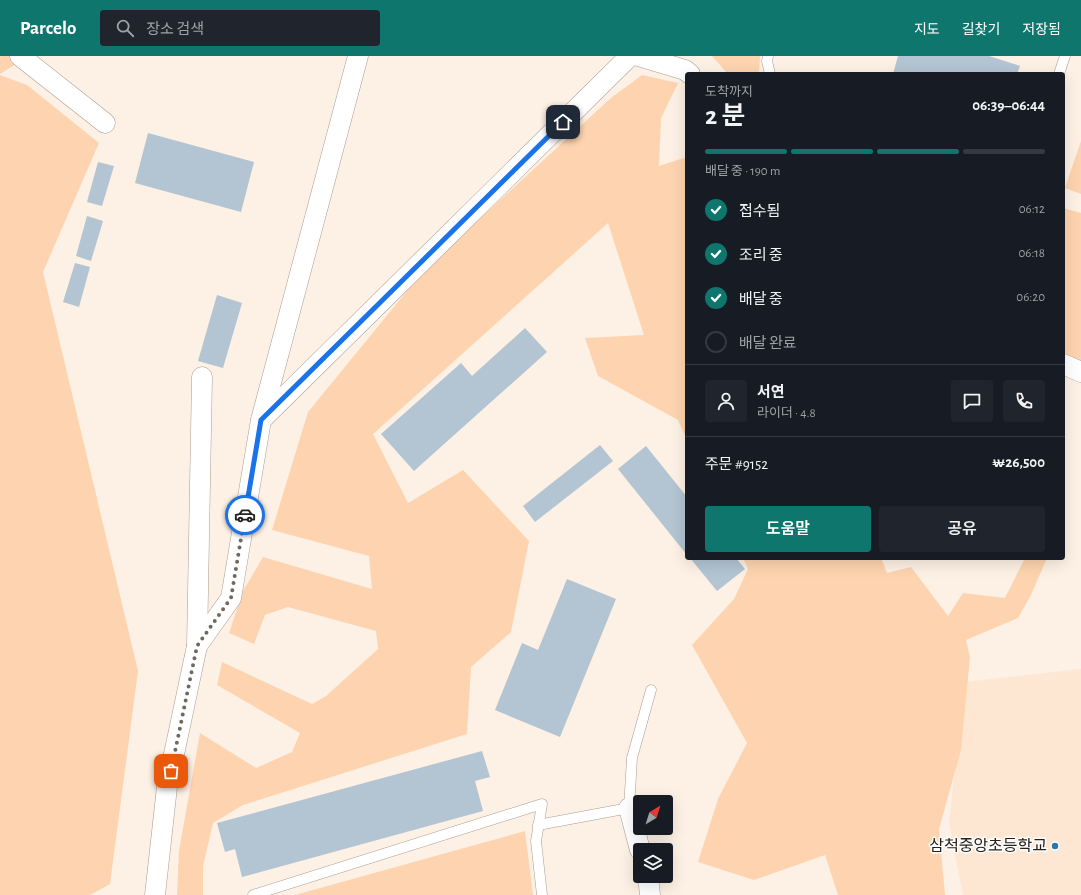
<!DOCTYPE html>
<html lang="ko">
<head>
<meta charset="utf-8">
<style>
  :root { --surface:#171b24; --page:#20242c; --text:#f1f3f6; --muted:#9ea1a6; --line:#363941; --accent:#0f766e }
  body { margin:0; font-family:"Alegreya Sans","Noto Sans KR",sans-serif; background:var(--page); color:var(--text); height:100vh; display:flex; flex-direction:column; font-size:15px; white-space:nowrap }
  * { box-sizing:border-box; margin:0 }
  p { font-size:13px; color:var(--muted) }
  .icon { flex:none; width:22px; height:22px; fill:none; stroke:currentColor; stroke-width:2; stroke-linecap:round; stroke-linejoin:round }
  .map { position:relative; flex:1; overflow:hidden }
  .sheet { position:absolute; left:685px; top:16px; width:380px; height:488px; display:flex; flex-direction:column; background:var(--surface); border-radius:4px; box-shadow:0 4px 16px #0002 }
  .sheet>* { flex:none }
  .needle { width:26px; rotate:38deg }
  .fabs { position:absolute; left:633px; top:739px; display:grid; gap:8px }
  .fabs a { display:grid; place-items:center; width:40px; height:40px; border-radius:4px; background:var(--surface); box-shadow:0 4px 16px #0002; font-size:20px }
  .pin { position:absolute; display:grid; place-items:center; width:34px; height:34px; color:#fff; margin:-17px; border-radius:8px; box-shadow:0 2px 6px #0006 }
  .courier { position:absolute; display:grid; place-items:center; width:40px; height:40px; margin:-20px; border:3px solid #1a73e8; border-radius:50%; background:#fff; color:#222; box-shadow:0 1px 5px #0007 }
  .summary em { font-style:normal; font-weight:600 }
  .summary div { display:flex; flex-direction:column-reverse }
  .summary { display:flex; align-items:center; justify-content:space-between; height:68px; padding:0 20px }
  h1 { font-size:26px; font-weight:600; line-height:30px }
  .bar { display:grid; grid-template-columns:repeat(4,1fr); gap:6px 4px; align-content:center; height:48px; padding:0 20px }
  .bar i { height:5px; border-radius:3px; background:var(--line) }
  .bar .active { background:var(--accent) }
  .bar p { grid-column:span 4 }
  .line { display:flex; align-items:center; gap:10px; padding:0 20px; border-top:1px solid var(--line) }
  .line div { flex:1 }
  .round { display:grid; place-items:center; flex:none; width:42px; height:42px; border-radius:4px; background:var(--page) }
  ol { padding:0 20px; list-style:none }
  li { display:flex; align-items:center; gap:12px; height:44px }
  li p { margin-inline-start:auto }
  li .icon { padding:4px; border-radius:50%; background:var(--accent); color:#fff; stroke-width:4 }
  li:last-child { color:var(--muted) }
  li i { width:22px; height:22px; border:2px solid var(--line); border-radius:50% }
  .cta { display:flex; gap:8px; margin-top:auto; padding:8px 20px }
  .cta a { flex:1; height:46px; border-radius:4px; background:var(--accent); color:#fff; font-size:16px; font-weight:600; line-height:46px; text-align:center }
  .cta a+a { background:var(--page); color:var(--text) }
  header { display:flex; align-items:center; gap:24px; box-sizing:border-box; height:56px; padding:0 20px; background:var(--accent); color:#fff }
  header strong { font-size:19px }
  nav { display:flex; gap:22px; margin-inline-start:auto; font-size:14px }
  .search { width:280px; height:36px; background:var(--page); display:flex; align-items:center; gap:10px; box-sizing:border-box; padding:0 14px; border-radius:4px; color:var(--muted); font-size:15px }
  .map>svg:first-child { display:block }
</style>
</head>
<body>
<header>
<strong>Parcelo</strong>
<div class="search"><svg class="icon" aria-label="search" viewBox="0 0 24 24"><circle cx="10" cy="10" r="6"/><path d="M15 15l6 6"/></svg>장소 검색</div>
<nav><a>지도</a><a>길찾기</a><a>저장됨</a></nav>
</header>
<div class="map">
<svg width="1081" height="839" viewBox="0 0 1081 839">
  <rect width="100%" height="100%" fill="#fdf0e4"/>
  <polygon fill="#fde6d2" points="1081,613 1081,839 963,839 949,767 965,626"/>
  <g fill="#fdd4af">
    <polygon points="0,0 29,0 0,18"/>
    <polygon points="712,0 760,0 759,18 728,18"/>
    <polygon points="0,19 27,29 99,87 43,216 138,615 110,828 90,839 0,839"/>
    <polygon points="642,19 678,27 661,62 659,110 687,101 687,384 678,364 598,320 585,282 644,279 608,167 373,378 408,447 463,414 529,485 511,576 471,611 467,678 243,749 213,767 203,810 203,839 177,839 179,795 200,677 256,712 292,696 300,677 217,629 222,606 312,648 326,640 378,593 376,575 288,551 265,559 254,588 229,577 243,535 263,501 372,533 369,500 272,474 308,356 425,213 611,42"/>
    <polygon points="1081,85 1081,138 1065,132"/>
    <polygon points="1063,152 1081,157 1081,305 1063,297"/>
    <polygon points="743,502 881,502 887,517 911,511 948,560 963,537 1005,542 1025,502 1047,502 1031,539 1018,562 966,584 970,601 961,694 939,773 945,839 838,839 825,799 754,824 698,806 718,743 747,687 692,589 734,543 748,513"/>
    <polygon points="525,775 533,839 295,839"/>
  </g>
  <g fill="#b3c4d2">
    <polygon points="898,0 989,0 1020,10 1017,18 893,18"/>
    <polygon points="148,77 254,106 241,156 135,127"/>
    <polygon points="98,106 114,110 102,150 87,146"/>
    <polygon points="87,160 103,165 91,205 76,200"/>
    <polygon points="75,207 90,211 79,251 63,246"/>
    <polygon points="217,239 242,247 223,312 198,305"/>
    <polygon points="525,272 547,296 414,415 381,378 461,307 472,320"/>
    <polygon points="600,389 613,405 535,466 523,450"/>
    <polygon points="646,390 687,441 687,499 618,413"/>
    <polygon points="690,502 736,502 745,513 717,535"/>
    <polygon points="567,523 616,543 560,681 495,654 522,587 538,594"/>
    <polygon points="482,695 490,721 475,725 483,755 242,821 235,793 225,796 217,767"/>
  </g>
  <g fill="none" stroke-linecap="round" stroke-linejoin="round">
    <g stroke="#ab9c8e" stroke-width="11">
      <g id="service">
        <polyline points="768,0 767,5 770,18"/>
        <polyline points="1059,18 1065,0"/>
        <polyline points="538,769 629,752 632,702 651,634"/>
        <polyline points="253,839 542,748 536,785 542,839"/>
      </g>
    </g>
    <g stroke="#ab9c8e" stroke-width="21">
      <g id="minor">
        <polyline points="20,0 105,67"/>
        <polyline points="638,0 685,14 690,18"/>
        <polyline points="1063,308 1081,316"/>
        <polyline points="261,364 630,0"/>
        <polyline points="197,590 202,321"/>
        <polyline points="629,752 640,794"/>
        <polyline points="648,820 650,839"/>
        <polyline points="155,839 167,731 197,590 231,542 261,364 358,0"/>
      </g>
    </g>
    <use href="#service" stroke="#fff" stroke-width="10"/>
    <use href="#minor" stroke="#fff" stroke-width="20"/>
  </g>
  <g fill="none" stroke-linecap="round" stroke-linejoin="round">
    <polyline stroke="#716961" stroke-width="4" stroke-dasharray="0 7.2" points="171,715 197,590 231,542 245,459"/>
    <polyline stroke="#1a73e8" stroke-width="5" points="245,459 261,364 563,66"/>
  </g>
  <circle fill="#2c77aa" stroke="#fff" stroke-width="1.5" cx="1055" cy="790" r="4"/>
  <g text-anchor="middle" dominant-baseline="central" stroke-width="3" stroke-linejoin="round" paint-order="stroke">
    <g font-size="16" fill="#26201b" stroke="#fff" text-anchor="end">
      <text x="1047" y="790">삼척중앙초등학교</text>
    </g>
  </g>
</svg>
<div class="fabs">
<a><svg class="needle" viewBox="-14 -14 28 28"><path d="M0-13l5 13h-10z" fill="#e53935"/><path d="M0 13l5-13h-10z" fill="#9ea1a6"/></svg></a>
<a><svg class="icon" aria-label="layers" viewBox="0 0 24 24"><path d="M12 4l9 5-9 5-9-5zM3 14l9 5 9-5"/></svg></a>
</div>
<div class="pin" style="left:171px;top:715px;background:#ea580c"><svg class="icon" aria-label="bag" viewBox="0 0 24 24"><path d="M5 8h14l-1 12H6zM9 8a3 3 0 0 1 6 0"/></svg></div>
<div class="pin" style="left:563px;top:66px;background:#1f2937"><svg class="icon" aria-label="home" viewBox="0 0 24 24"><path d="M3 11l9-7 9 7M6 9v11h12V9"/></svg></div>
<div class="courier" style="left:245px;top:459px"><svg class="icon" aria-label="car" viewBox="0 0 24 24"><path d="M5 17H2v-5l4-1 3-4h7l3 4 3 1v5h-3M9 17h6M6 11h13"/><circle cx="7" cy="17" r="2"/><circle cx="17" cy="17" r="2"/></svg></div>
<section class="sheet">
<div class="summary"><div><h1>2 분</h1><p>도착까지</p></div><em>06:39–06:44</em></div>
<div class="bar"><i class="active"></i><i class="active"></i><i class="active"></i><i></i><p>배달 중 · 190 m</p></div>
<ol>
<li><svg class="icon" aria-label="check" viewBox="0 0 24 24"><path d="M5 12l5 5 9-10"/></svg>접수됨<p>06:12</p></li>
<li><svg class="icon" aria-label="check" viewBox="0 0 24 24"><path d="M5 12l5 5 9-10"/></svg>조리 중<p>06:18</p></li>
<li><svg class="icon" aria-label="check" viewBox="0 0 24 24"><path d="M5 12l5 5 9-10"/></svg>배달 중<p>06:20</p></li>
<li><i></i>배달 완료</li>
</ol>
<div class="line" style="height:72px"><a class="round"><svg class="icon" aria-label="person" viewBox="0 0 24 24"><circle cx="12" cy="8" r="4"/><path d="M4 21q1-7 8-7t8 7"/></svg></a><div><b>서연</b><p>라이더 · 4.8</p></div><a class="round"><svg class="icon" aria-label="chat" viewBox="0 0 24 24"><path d="M4 5h16v11H9l-5 4z"/></svg></a><a class="round"><svg class="icon" aria-label="phone" viewBox="0 0 24 24"><path d="M5 4h4l2 5-3 2q2 4 5 5l2-3 5 2v4C11 20 4 13 5 4z"/></svg></a></div>
<div class="line" style="height:52px"><div>주문 #9152</div><b>₩26,500</b></div>
<div class="cta"><a>도움말</a><a>공유</a></div>
</section>
</div>
</body>
</html>
